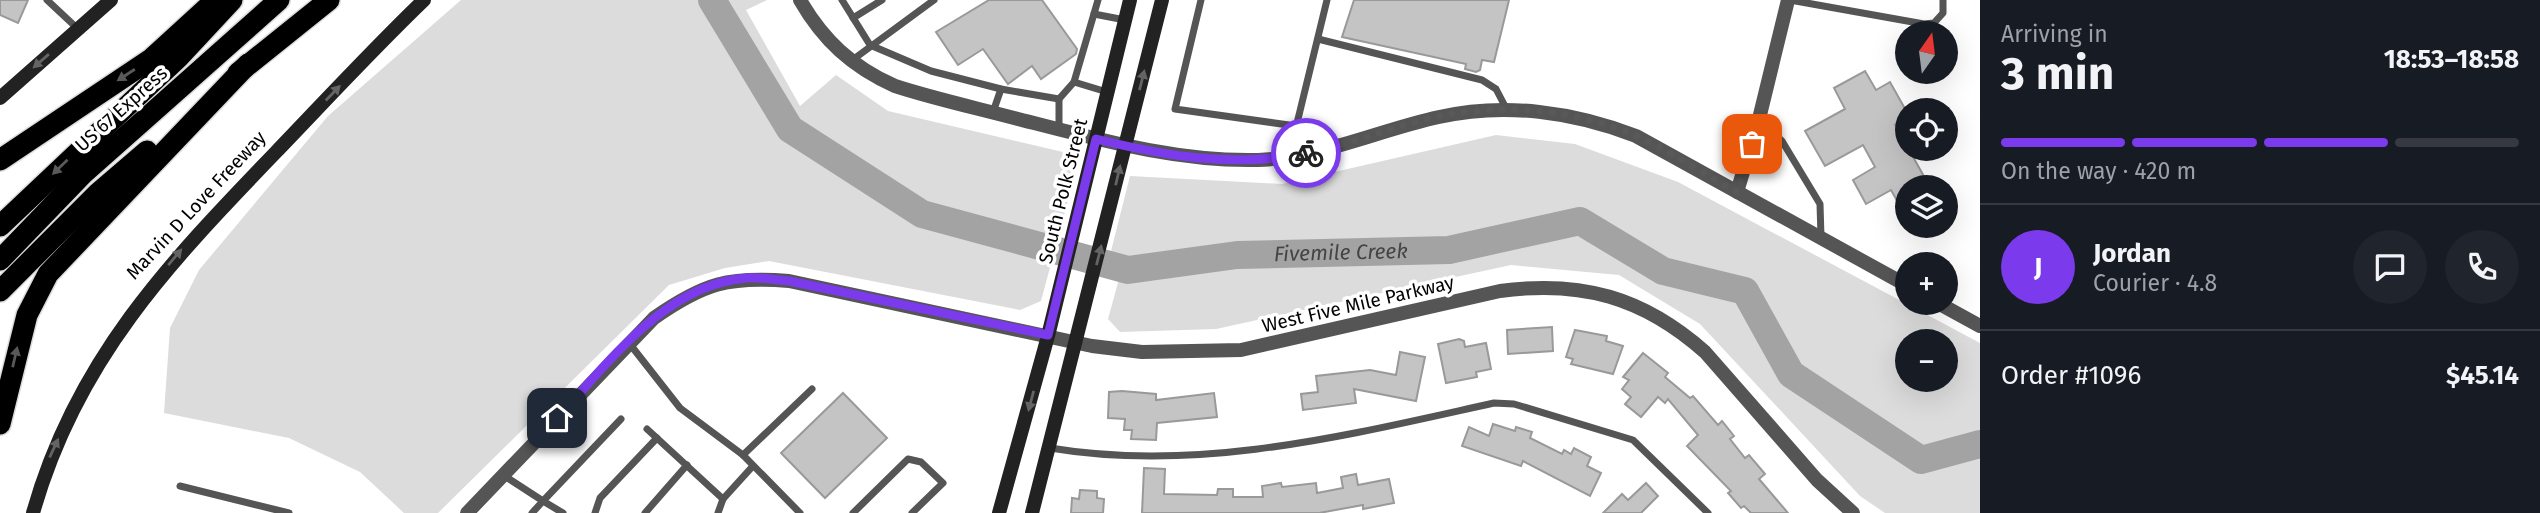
<!DOCTYPE html>
<html lang="en">
<head>
<meta charset="utf-8">
<style>
  :root { --surface:#171b24; --page:#20242c; --text:#f1f3f6; --muted:#9ea1a6; --line:#363941; --accent:#7c3aed }
  body { margin:0; font-family:"Fira Sans",sans-serif; background:var(--page); color:var(--text); height:100vh; display:flex; flex-direction:column; font-size:26px; white-space:nowrap }
  * { box-sizing:border-box; margin:0 }
  p { font-size:23px; color:var(--muted) }
  .icon { flex:none; width:38px; height:38px; fill:none; stroke:currentColor; stroke-width:2; stroke-linecap:round; stroke-linejoin:round }
  .map { position:relative; flex:1; overflow:hidden }
  .drawer { display:flex; flex-direction:column; background:var(--surface); width:560px }
  .drawer>* { flex:none }
  .needle { width:46px; rotate:14deg }
  .buttons { position:absolute; left:1895px; top:21px; display:grid; gap:14px }
  .buttons a { display:grid; place-items:center; width:63px; height:63px; border-radius:50%; background:var(--surface); box-shadow:0 7px 28px #0002; font-size:35px }
  .pin { position:absolute; display:grid; place-items:center; width:60px; height:60px; color:#fff; margin:-30px; border-radius:14px; box-shadow:0 4px 10px #0006 }
  .courier { position:absolute; display:grid; place-items:center; width:70px; height:70px; margin:-35px; border:5px solid #7c3aed; border-radius:50%; background:#fff; color:#222; box-shadow:0 2px 9px #0007 }
  .overview em { font-style:normal; font-weight:700 }
  .overview div { display:flex; flex-direction:column-reverse }
  .overview { display:flex; align-items:center; justify-content:space-between; height:119px; padding:0 21px }
  h1 { font-size:46px; font-weight:700; line-height:52px }
  .bar { display:grid; grid-template-columns:repeat(4,1fr); gap:10px 7px; align-content:center; height:84px; padding:0 21px }
  .bar i { height:9px; border-radius:5px; background:var(--line) }
  .bar .current { background:var(--accent) }
  .bar p { grid-column:span 4 }
  .line { display:flex; align-items:center; gap:18px; padding:0 21px; border-top:2px solid var(--line) }
  .line div { flex:1 }
  .round { display:grid; place-items:center; flex:none; width:74px; height:74px; border-radius:37px; background:var(--page) }
  main { display:flex; flex:1; min-height:0 }
  .map>svg:first-child { display:block }
</style>
</head>
<body>
<main>
<div class="map">
<svg width="1980" height="513" viewBox="0 0 1980 513">
  <rect width="100%" height="100%" fill="#fff"/>
  <g fill="#dcdcdc" fill-rule="evenodd">
    <polygon points="461,0 767,0 746,10 800,106 836,75 888,111 1080,156 1041,301 1020,310 769,261 725,268 669,285 438,513 404,513 360,472 289,438 164,413 170,328 199,270 328,116"/>
    <path d="M1496 135 1575 144 1678 182 1980 343V513H1885L1860 496 1700 324 1619 275 1511 265 1216 329 1120 332 1108 319 1125 257 1109 259 1130 176 1282 184ZM1908 341H1946V380H1908Z"/>
  </g>
  <g fill="none" stroke-linecap="round" stroke-linejoin="round">
    <path stroke="#a3a3a3" stroke-width="28" id="s1" d="M712 0 790 129 922 214 1128 270 1237 255 1449 250 1580 221 1663 271 1745 291 1791 374 1921 460 1980 444"/>
  </g>
  <g fill="#c4c4c4" stroke="#999" stroke-width="2">
    <polygon points="0,0 28,0 18,23 0,15"/>
    <polygon points="989,0 1042,0 1077,49 1076,54 1041,79 1032,66 1008,84 983,49 958,65 936,32"/>
    <polygon points="1354,0 1509,0 1494,62 1482,60 1480,70 1476,72 1465,69 1466,64 1342,37"/>
    <polygon points="1865,71 1876,90 1890,82 1908,114 1908,118 1895,125 1930,187 1908,187 1908,220 1891,190 1866,204 1853,180 1875,167 1863,145 1825,166 1805,131 1845,109 1834,88"/>
    <polygon points="1552,327 1553,351 1508,354 1507,330"/>
    <polygon points="1575,330 1607,336 1606,341 1623,346 1613,374 1571,364 1573,359 1566,357"/>
    <polygon points="1459,339 1464,341 1465,347 1486,343 1491,369 1476,372 1477,377 1446,383 1438,344"/>
    <polygon points="1400,352 1425,357 1416,401 1354,389 1356,403 1303,410 1301,394 1318,392 1316,376 1370,370 1396,375"/>
    <polygon points="1643,353 1668,373 1665,377 1690,398 1693,396 1718,425 1722,421 1734,436 1730,439 1745,458 1749,455 1765,474 1759,479 1788,513 1751,513 1744,506 1741,508 1728,493 1731,491 1687,446 1698,435 1668,399 1665,403 1658,397 1641,417 1625,404 1631,397 1622,389 1629,380 1623,377"/>
    <polygon points="1122,391 1156,394 1156,400 1214,393 1217,417 1157,423 1156,440 1131,439 1132,430 1124,430 1125,419 1108,418 1109,392"/>
    <polygon points="843,393 887,438 825,498 781,453"/>
    <polygon points="1493,424 1515,431 1516,427 1532,432 1530,438 1562,454 1564,450 1571,454 1574,448 1591,457 1587,466 1601,473 1590,496 1523,461 1521,466 1462,446 1469,427 1489,436"/>
    <polygon points="1144,468 1165,469 1164,494 1217,495 1218,489 1233,489 1233,497 1263,497 1262,486 1281,483 1282,487 1316,483 1317,493 1343,488 1341,477 1356,474 1358,485 1389,479 1394,503 1363,509 1363,505 1319,513 1142,513"/>
    <polygon points="1646,483 1658,496 1641,513 1603,513 1622,494 1628,500"/>
    <polygon points="1080,490 1097,491 1097,498 1104,499 1103,513 1071,513 1072,498 1079,499"/>
  </g>
  <g fill="none" stroke-linecap="round" stroke-linejoin="round">
    <g stroke="#dbdbdb" stroke-width="24">
      <g id="motorway">
        <polyline points="238,73 329,0"/>
        <polyline points="0,160 151,59 209,6"/>
        <polyline points="0,226 179,57 232,0"/>
        <polyline points="0,260 83,174 279,0"/>
        <polyline points="0,291 98,193 147,151"/>
        <polyline points="0,424 27,315 48,274 248,64"/>
      </g>
    </g>
    <g stroke="#555" stroke-width="7">
      <polyline points="47,0 78,29"/>
      <polyline points="842,0 870,45 931,71 1001,89 1059,99 1074,82 1098,0"/>
      <polyline points="1201,0 1175,109 1296,126"/>
      <polyline points="1790,0 1924,24 1934,23 1943,13 1943,0"/>
      <polyline points="1094,14 1125,20"/>
      <polyline points="853,18 882,0"/>
      <polyline points="1318,39 1482,80 1496,89 1507,110"/>
      <polyline points="851,61 934,0"/>
      <polyline points="1074,82 1107,92"/>
      <polyline points="993,112 1001,89"/>
      <polyline points="1759,119 1782,141 1820,204 1821,237"/>
      <polyline points="1059,129 1059,99"/>
      <polyline points="1289,156 1327,0"/>
      <polyline points="629,343 680,408 743,455 800,513"/>
      <polyline points="647,429 723,499 752,467"/>
      <path d="M1050 448C1200 473 1348 435 1494 403L1514 404 1633 440 1708 513"/>
      <polyline points="743,455 812,389"/>
      <polyline points="503,475 543,501 532,513"/>
      <polyline points="180,486 289,513"/>
      <polyline points="563,513 543,501 621,419"/>
      <polyline points="595,513 600,498 657,438"/>
      <polyline points="645,513 687,465"/>
      <polyline points="718,513 723,499"/>
      <polyline points="853,513 908,459 921,462 943,483 912,513"/>
    </g>
    <path stroke="#555" stroke-width="14" d="M467 513 654 318C704 283 729 276 789 281L1092 346 1142 352 1241 350 1500 291C1581 280 1643 297 1705 352L1817 480 1853 513"/>
    <g stroke="#555" stroke-width="14">
      <path d="M800 0C823 40 852 67 895 86 935 99 977 108 1018 119 1097 139 1176 162 1258 160 1320 158 1379 130 1439 117 1505 102 1574 112 1636 136L1908 286"/>
      <polyline points="1737,192 1759,119 1788,0"/>
      <polyline points="1938,303 1980,326"/>
    </g>
    <g stroke="#222" stroke-width="14">
      <polyline points="0,98 111,0"/>
      <path d="M33 513C76 360 169 263 276 152 325 101 373 49 424 0"/>
      <polyline points="999,513 1048,336 1130,0"/>
      <polyline points="1032,513 1162,0"/>
    </g>
    <use href="#motorway" stroke="#000" stroke-width="21"/>
  </g>
  <defs><path id="oneway-solid" d="M-6-.8H1V-3.2L6.5 0L1 3.2V.8H-6Z" transform="scale(1.75)"/></defs>
  <g fill="#646464">
    <use href="#oneway-solid" transform="translate(41 61) rotate(139)"/>
    <use href="#oneway-solid" transform="translate(1142 80) rotate(-76)"/>
    <use href="#oneway-solid" transform="translate(333 93) rotate(-46)"/>
    <use href="#oneway-solid" transform="translate(1118 175) rotate(-77)"/>
    <use href="#oneway-solid" transform="translate(1099 255) rotate(-76)"/>
    <use href="#oneway-solid" transform="translate(175 257) rotate(-50)"/>
    <use href="#oneway-solid" transform="translate(1031 401) rotate(105)"/>
    <use href="#oneway-solid" transform="translate(54 448) rotate(-65)"/>
  </g>
  <g fill="#595959">
    <use href="#oneway-solid" transform="translate(126 75) rotate(147)"/>
    <use href="#oneway-solid" transform="translate(60 167) rotate(136)"/>
    <use href="#oneway-solid" transform="translate(15 357) rotate(-77)"/>
  </g>
  <g fill="none" stroke-linecap="round" stroke-linejoin="round">
    <path stroke="#595959" stroke-width="7" stroke-dasharray="0 12.6" d="M1306 153C1351 144 1395 126 1440 116 1503 103 1574 109 1634 135 1669 150 1703 173 1737 192L1752 144"/>
    <path stroke="#7c3aed" stroke-width="9" d="M557 418C609 363 664 285 746 278 760 277 775 280 789 281L1048 335 1096 139C1165 156 1235 168 1306 153"/>
  </g>
  <g text-anchor="middle" dominant-baseline="central" stroke-width="7" stroke-linejoin="round" paint-order="stroke">
    <g font-size="19" fill="#000" stroke="#fff">
      <text transform="translate(121 109) rotate(-42)">US 67 Express</text>
      <text transform="translate(1063 191) rotate(-76)">South Polk Street</text>
      <text transform="translate(196 205) rotate(-47)">Marvin D Love Freeway</text>
      <text transform="translate(1358 304) rotate(-13)">West Five Mile Parkway</text>
    </g>
    <g font-size="21" font-style="italic" fill="#444" stroke="#fff">
      <text stroke="none"><textPath href="#s1" startOffset="735">Fivemile Creek</textPath></text>
    </g>
  </g>
</svg>
<div class="buttons">
<a><svg class="needle" viewBox="-14 -14 28 28"><path d="M0-13l5 13h-10z" fill="#e53935"/><path d="M0 13l5-13h-10z" fill="#9ea1a6"/></svg></a>
<a><svg class="icon" aria-label="locate" viewBox="0 0 24 24"><circle cx="12" cy="12" r="6"/><path d="M12 2v4M12 18v4M2 12h4M18 12h4"/></svg></a>
<a><svg class="icon" aria-label="layers" viewBox="0 0 24 24"><path d="M12 4l9 5-9 5-9-5zM3 14l9 5 9-5"/></svg></a>
<a>+</a>
<a>−</a>
</div>
<div class="pin" style="left:1752px;top:144px;background:#ea580c"><svg class="icon" aria-label="bag" viewBox="0 0 24 24"><path d="M5 8h14l-1 12H6zM9 8a3 3 0 0 1 6 0"/></svg></div>
<div class="pin" style="left:557px;top:418px;background:#1f2937"><svg class="icon" aria-label="home" viewBox="0 0 24 24"><path d="M3 11l9-7 9 7M6 9v11h12V9"/></svg></div>
<div class="courier" style="left:1306px;top:153px"><svg class="icon" aria-label="bike" viewBox="0 0 24 24"><circle cx="6" cy="16" r="4"/><circle cx="18" cy="16" r="4"/><path d="M6 16l4-8h5l3 8M10 8l3 8H6M13 5h3"/></svg></div>
</div>
<section class="drawer">
<div class="overview"><div><h1>3 min</h1><p>Arriving in</p></div><em>18:53–18:58</em></div>
<div class="bar"><i class="current"></i><i class="current"></i><i class="current"></i><i></i><p>On the way · 420 m</p></div>
<div class="line" style="height:126px"><b class="round" style="background:var(--accent);color:#fff">J</b><div><b>Jordan</b><p>Courier · 4.8</p></div><a class="round"><svg class="icon" aria-label="chat" viewBox="0 0 24 24"><path d="M4 5h16v11H9l-5 4z"/></svg></a><a class="round"><svg class="icon" aria-label="phone" viewBox="0 0 24 24"><path d="M5 4h4l2 5-3 2q2 4 5 5l2-3 5 2v4C11 20 4 13 5 4z"/></svg></a></div>
<div class="line" style="height:91px"><div>Order #1096</div><b>$45.14</b></div>
</section>
</main>
</body>
</html>
